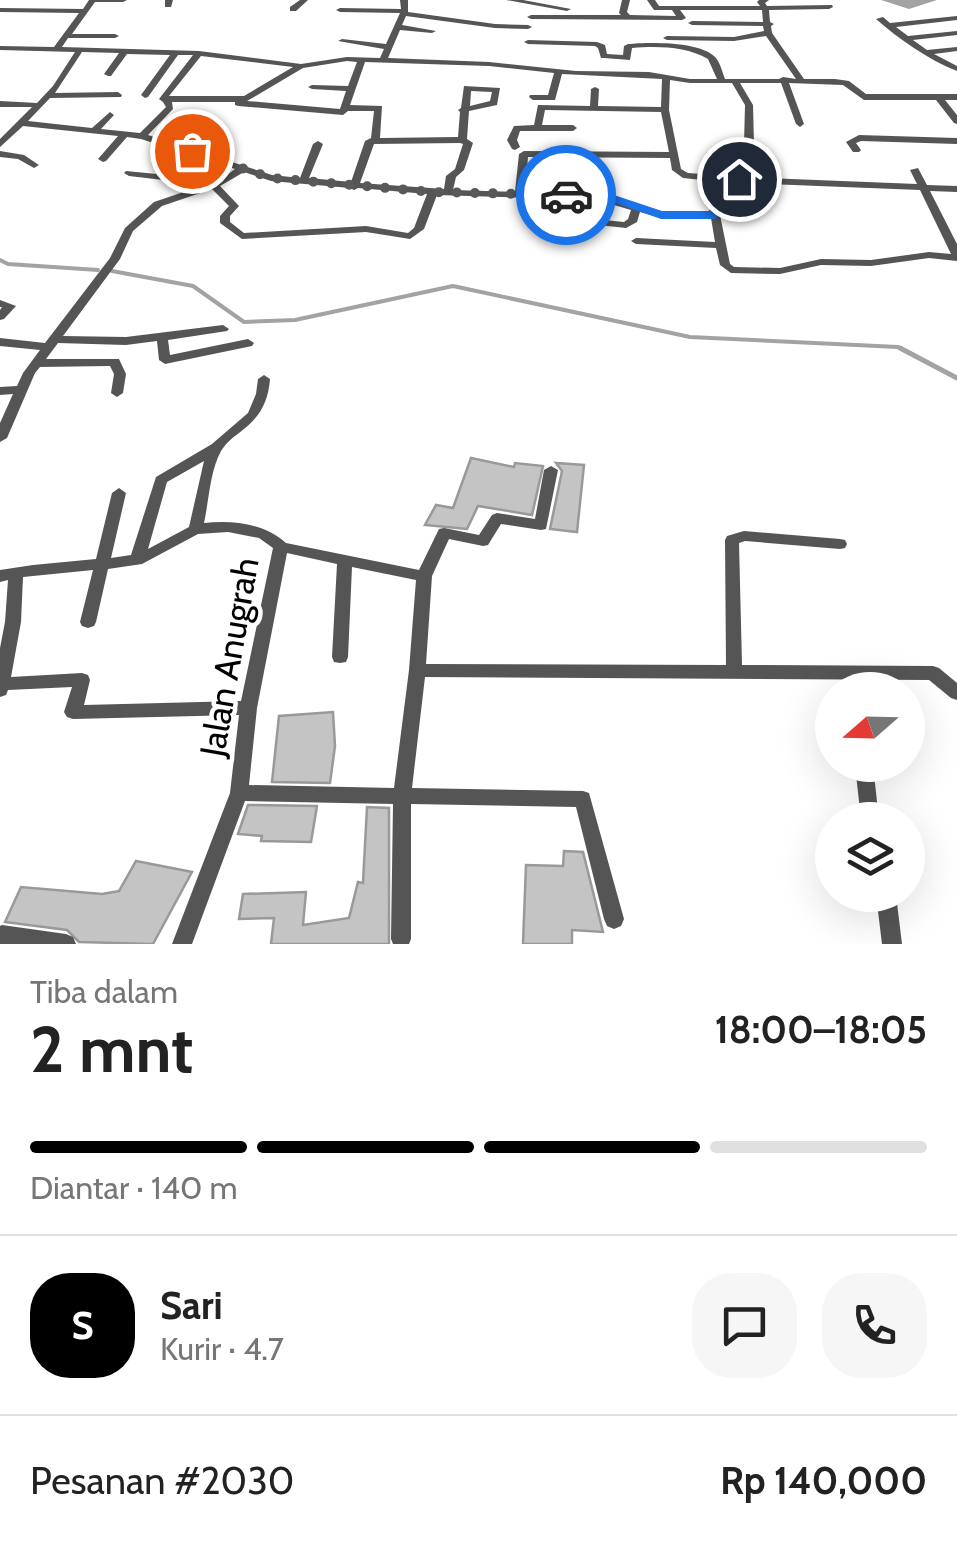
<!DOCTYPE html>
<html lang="id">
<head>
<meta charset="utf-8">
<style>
  :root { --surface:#fff; --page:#f6f6f6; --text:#222; --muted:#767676; --line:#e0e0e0; --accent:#000 }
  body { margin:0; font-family:Cabin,sans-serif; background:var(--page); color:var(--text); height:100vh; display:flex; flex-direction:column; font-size:38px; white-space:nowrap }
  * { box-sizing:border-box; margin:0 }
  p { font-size:32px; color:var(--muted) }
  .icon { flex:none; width:55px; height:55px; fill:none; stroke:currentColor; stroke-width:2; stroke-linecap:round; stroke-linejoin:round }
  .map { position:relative; height:944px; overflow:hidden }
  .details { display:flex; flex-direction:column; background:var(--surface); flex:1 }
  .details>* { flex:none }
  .needle { width:65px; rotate:250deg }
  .buttons { position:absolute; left:815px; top:672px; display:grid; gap:20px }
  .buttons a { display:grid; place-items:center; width:110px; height:110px; border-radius:50%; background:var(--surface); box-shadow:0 10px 40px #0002; font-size:50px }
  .pin { position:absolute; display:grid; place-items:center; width:85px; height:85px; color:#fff; margin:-42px; border:5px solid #fff; border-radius:50%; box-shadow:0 2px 10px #0007 }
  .courier { position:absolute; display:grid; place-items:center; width:100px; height:100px; margin:-50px; border:8px solid #1a73e8; border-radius:50%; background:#fff; color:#222; box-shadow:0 2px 12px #0007 }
  .head em { font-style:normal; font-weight:800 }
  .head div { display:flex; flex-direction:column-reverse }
  .head { display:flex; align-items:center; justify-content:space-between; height:170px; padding:0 30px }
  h1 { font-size:65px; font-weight:800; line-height:75px }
  .bar { display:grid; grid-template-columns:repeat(4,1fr); gap:15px 10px; align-content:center; height:120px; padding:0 30px }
  .bar i { height:12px; border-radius:8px; background:var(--line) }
  .bar .on { background:var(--accent) }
  .bar p { grid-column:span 4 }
  .line { display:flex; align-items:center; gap:25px; padding:0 30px; border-top:2px solid var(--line) }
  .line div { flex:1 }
  .round { display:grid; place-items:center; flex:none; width:105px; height:105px; border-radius:40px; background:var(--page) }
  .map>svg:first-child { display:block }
</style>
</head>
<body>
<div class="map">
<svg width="957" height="944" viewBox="0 0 957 944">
  <rect width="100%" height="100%" fill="#fff"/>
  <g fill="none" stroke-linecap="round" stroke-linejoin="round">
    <g stroke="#a3a3a3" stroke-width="4">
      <polyline points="0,260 8,264 98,270"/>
      <polyline points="112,271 193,286 244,322 295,320 453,286 690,337 898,347 905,351"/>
    </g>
    <polyline stroke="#a3a3a3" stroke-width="5" points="900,348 957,378"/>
    <polygon fill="#a3a3a3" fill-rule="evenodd" points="881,0 937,0 909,9"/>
  </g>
  <g fill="#c4c4c4" stroke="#999" stroke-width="2.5">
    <polygon points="471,458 514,467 515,463 543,466 532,515 478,506 467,529 425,525 436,505 453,508"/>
    <polygon points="556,463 584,465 577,532 550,529 562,471"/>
    <polygon points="333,712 335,746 330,783 272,782 279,716"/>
    <polygon points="248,805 317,806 311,842 261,841 262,836 238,834"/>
    <polygon points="367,807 389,808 389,944 271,944 274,918 239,919 243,894 306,892 303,925 349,918 358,882 363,883"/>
    <polygon points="564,851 583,852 603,932 572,930 572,944 523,944 526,865 563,866"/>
    <polygon points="136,861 192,872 153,944 79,942 67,930 5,922 21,887 102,894 119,891"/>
  </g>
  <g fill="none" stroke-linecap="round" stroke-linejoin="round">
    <g fill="#555" fill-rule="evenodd">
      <path d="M89 0H127L123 2H95L72 34H115L119 36 115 38H68L62 47 199 51 301 64 347 57 380 58 384 49 338 41 342 39 386 44 400 13 340 12 336 10 340 8 401 9 400 0H408V12L495 24 528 25 532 27 528 29 495 28 406 16 402 25 436 31 432 33 400 30 388 58 489 62 576 71 649 72 690 79H717L708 59C686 46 656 46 632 48L630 60 604 58H601L598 48 595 46 528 44 524 42 528 40 597 42 605 45 607 54 623 55 624 46 628 44C648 42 700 41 715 57 720 62 722 71 725 79H779L783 77 796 79 766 36 734 41 667 40 663 38 667 36 734 37 764 31 763 26 692 25 688 23 692 21 763 22 762 10H680L686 18 682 20 531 19 527 17 531 15H621L619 13 622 0H630L627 12 630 15 676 16 672 10H654L647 0H655L659 6H760L757 2 759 0H769L765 3 767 6 832 5 833 7 829 9 769 10 770 22 774 24 771 26 772 33 804 79H835L849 81 866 94H957V100H945L957 115V124L954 123 936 100H864L843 85 789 83 804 124 800 127 796 124 781 83H740L753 105 754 144 766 178 917 184 910 170 918 168 927 185 957 186V192L930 191 957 244V261L929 258 871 266 821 265 780 274 731 273 720 265 716 248 636 244 631 241 636 238 715 242 711 218H661L640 212 637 222 626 228 570 222V218L574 217 624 222 628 219 631 210 597 200 437 195 424 229 410 239 366 232 242 239 220 223V216L229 206 212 189 162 206 133 231 120 259 63 336 126 337 223 325 229 329 227 331 168 340 170 355 248 339 254 343 252 346 165 364 159 360 157 341 126 345 58 343 46 359H119L126 374 123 393 117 397 111 393 114 374 110 366 40 367 35 373 7 438 0 442V423L13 394 0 395V387L17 386 23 373 40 350 0 346V338L45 343 110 258 125 228 154 202 222 179 235 169 214 162 189 183 129 176 124 173 126 171 187 177 206 160 141 139 127 137 106 161 103 162 98 159 118 136 23 126 0 147V139L32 107H0V101L37 103 53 86 75 52 0 50V46L54 47 79 13 0 12V8L83 9ZM82 52 119 53 104 74 108 76H111L127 54 170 55 141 95 145 98 148 97 178 55H193L159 99 163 102 166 107 140 133 101 129 114 115 110 112 92 128 28 121 50 98 121 97 122 95 118 92 55 93ZM201 56 293 67 244 96H169ZM347 61 357 62 348 86 312 85 308 87 312 89 346 91 340 109 247 101 303 68ZM365 62 489 66 554 73 548 95H530L529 97 533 100H555L562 74 662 79 661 107 598 106 599 89 595 87 591 89 590 106 538 105 534 125 514 126 507 140 512 149 515 150 520 147 517 140 520 131H573L577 128 573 125H542L545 110 661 112 669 152 524 151 519 154 515 192 453 190 456 177 464 170 473 143 467 139 469 111 497 105 500 88 464 86 461 108 458 110 460 112 458 137 380 138 382 106 350 105ZM670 80 690 83H732L745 105 744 144 757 178 688 173 681 169 669 110ZM471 91 492 92 490 101 470 106ZM172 102H235V105L238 106 343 115 348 111H374L371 138 365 141 351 182 309 178 323 144 318 141 313 144 300 178 272 175 148 135 173 109ZM460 143 463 144 455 169 446 176 444 189 360 183 374 144ZM528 157 670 158 672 170 683 178 711 181 710 212H661L597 194 525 192ZM244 172 271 181 350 188 354 190 358 188 427 194 414 228 408 233 366 226 244 233 230 222V216L239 206 220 186ZM721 182 920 190 951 254 929 252 871 260 821 259 780 268 734 267 730 264 720 215Z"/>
      <polygon points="165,0 173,0 171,7 165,7"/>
      <polygon points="300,0 308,0 296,11 290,11 290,7"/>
      <polygon points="506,0 523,0 571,9 567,11"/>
      <path d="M957 16V20L896 27 908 36 957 31V35L913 40 927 50 957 47V51L934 54 957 66V71C927 59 899 39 876 19L883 17 890 23Z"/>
      <polygon points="859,135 957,138 957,144 861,141 856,143 861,150 859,152 853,152 846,142"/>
      <polygon points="0,151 24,155 39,165 34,168 18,159 0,157"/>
      <polygon points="0,300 16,306 4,319 0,320 0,310 2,307 0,307"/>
      <path d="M264 375 270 379C268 404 259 418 239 433 232 438 226 443 221 451 210 471 209 500 204 523 232 520 264 523 286 543L419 570 439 529 444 528 479 535 492 515 497 513 535 519 544 470 551 466 558 470 546 529 541 530 501 524 488 545 483 546 449 539 432 576 426 664 726 665 725 540 727 536 744 531 840 539 845 540 847 544 845 548 840 549 745 541 739 543 742 665 933 666 939 668 957 683V700L951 698 929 680 425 677 412 788 583 791 589 793 624 919 621 926 614 929 607 926 604 919 576 807 411 804V939L409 944H393L391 939 393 804 245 801 192 944H172L230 793 239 715 73 719 67 717 64 712 72 687 8 690 6 695 0 697V648L5 622 8 580 0 582V570L33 565 96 559 112 493 119 488 126 493 111 558 131 555 156 477 212 444 248 413 256 394 258 379ZM204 461 189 527 148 549 167 482ZM228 532 259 538 273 548 241 701 84 705 90 680 88 675 82 673 11 677 21 622 23 577 93 570 80 622 82 626 88 628 94 626 96 622 108 569 142 564 198 534ZM287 553 337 564 332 657 334 662 340 663 346 662 348 657 352 567 416 580 409 670 394 788 249 785 257 708Z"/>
      <polygon points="855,765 873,765 879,820 861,820"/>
      <polygon points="876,895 896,895 902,944 882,944"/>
      <polygon points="2,925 66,934 73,937 76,944 0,944 0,926"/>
    </g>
  </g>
  <polygon fill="#1a73e8" points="716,175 745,179 722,182 721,215 715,219 661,219 613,202 560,195 566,192 614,195 662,211 709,211 710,179"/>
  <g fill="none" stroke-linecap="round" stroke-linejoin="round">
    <polyline stroke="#595959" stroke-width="10" stroke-dasharray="0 18" points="192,151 271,178 433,192 566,195"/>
  </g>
  <g text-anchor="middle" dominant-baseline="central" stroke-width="9" stroke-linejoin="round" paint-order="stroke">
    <g font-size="35" fill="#000" stroke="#fff">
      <text transform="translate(229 657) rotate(-80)">Jalan Anugrah</text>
    </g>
  </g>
</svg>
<div class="buttons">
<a><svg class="needle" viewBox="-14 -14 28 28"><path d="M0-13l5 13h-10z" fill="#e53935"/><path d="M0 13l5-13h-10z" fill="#767676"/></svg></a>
<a><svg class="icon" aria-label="layers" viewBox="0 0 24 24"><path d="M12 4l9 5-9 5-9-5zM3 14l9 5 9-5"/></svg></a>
</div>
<div class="pin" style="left:192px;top:151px;background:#ea580c"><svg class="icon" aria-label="bag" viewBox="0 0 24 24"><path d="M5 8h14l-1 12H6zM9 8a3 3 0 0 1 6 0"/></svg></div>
<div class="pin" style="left:739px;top:179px;background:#1f2937"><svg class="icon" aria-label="home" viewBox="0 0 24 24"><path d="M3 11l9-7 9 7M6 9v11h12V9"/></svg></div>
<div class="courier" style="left:566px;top:195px"><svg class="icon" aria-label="car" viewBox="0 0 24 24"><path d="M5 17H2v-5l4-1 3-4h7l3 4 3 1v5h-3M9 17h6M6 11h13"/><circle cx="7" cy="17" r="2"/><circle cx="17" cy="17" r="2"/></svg></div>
</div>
<section class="details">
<div class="head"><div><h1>2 mnt</h1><p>Tiba dalam</p></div><em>18:00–18:05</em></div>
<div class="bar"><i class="on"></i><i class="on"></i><i class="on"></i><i></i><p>Diantar · 140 m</p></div>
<div class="line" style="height:180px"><b class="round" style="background:var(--accent);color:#fff">S</b><div><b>Sari</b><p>Kurir · 4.7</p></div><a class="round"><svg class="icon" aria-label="chat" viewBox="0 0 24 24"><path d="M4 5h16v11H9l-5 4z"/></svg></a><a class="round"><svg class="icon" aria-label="phone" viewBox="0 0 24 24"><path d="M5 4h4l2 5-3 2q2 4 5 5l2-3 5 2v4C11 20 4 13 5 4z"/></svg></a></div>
<div class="line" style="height:130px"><div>Pesanan #2030</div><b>Rp 140,000</b></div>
</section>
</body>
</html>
